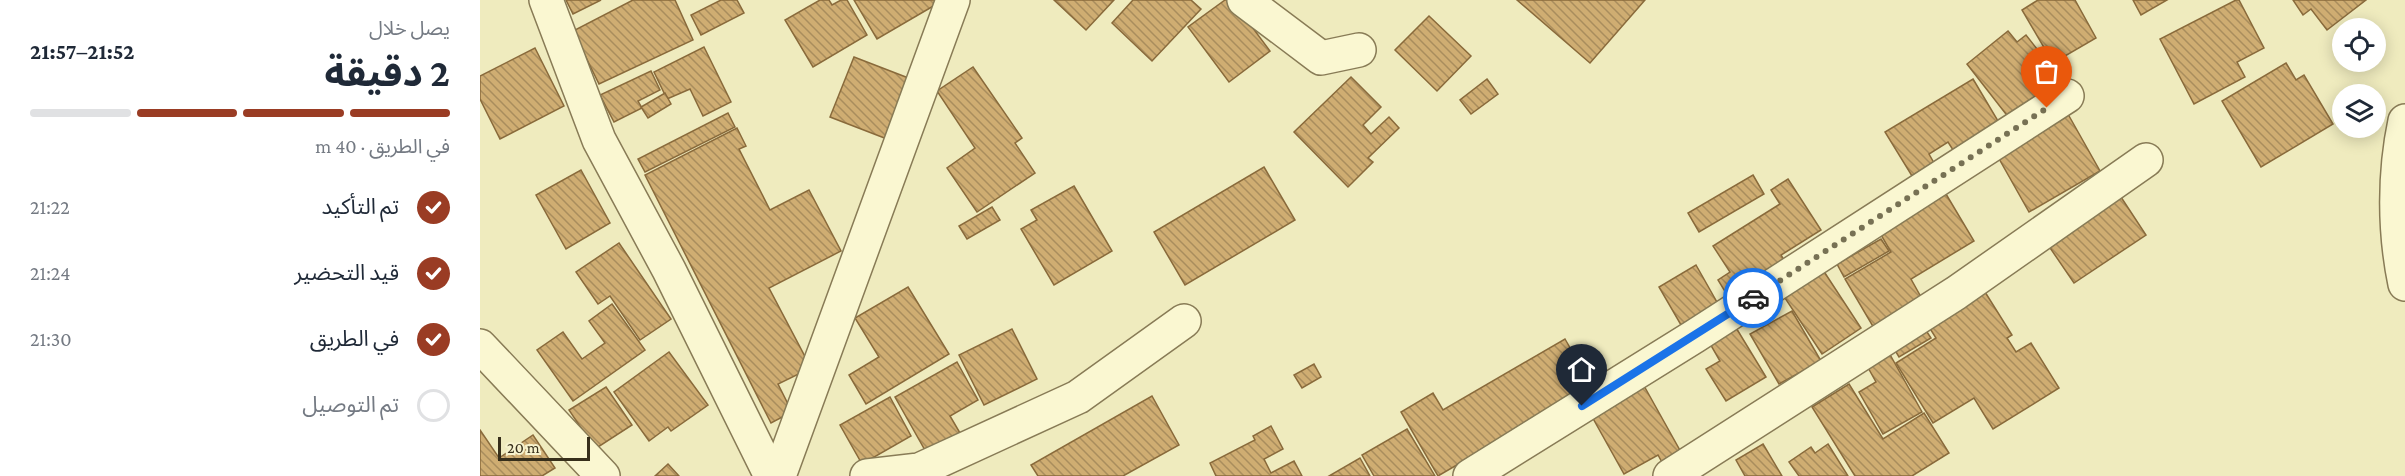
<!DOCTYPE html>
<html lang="ar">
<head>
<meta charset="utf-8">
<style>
  :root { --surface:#fff; --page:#f2f2f3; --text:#1f2937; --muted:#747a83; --line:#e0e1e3; --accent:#9a3c24 }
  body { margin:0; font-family:"Crimson Pro","Noto Sans Arabic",serif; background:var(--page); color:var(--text); direction:rtl; height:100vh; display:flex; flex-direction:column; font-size:22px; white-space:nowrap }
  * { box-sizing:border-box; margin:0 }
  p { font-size:20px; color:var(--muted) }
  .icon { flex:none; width:33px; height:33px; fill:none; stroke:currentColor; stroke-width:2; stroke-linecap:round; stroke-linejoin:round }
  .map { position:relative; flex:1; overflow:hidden; direction:ltr }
  .sheet { display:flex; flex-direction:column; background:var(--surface); width:480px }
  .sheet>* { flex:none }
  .tools { position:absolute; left:1852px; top:18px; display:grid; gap:12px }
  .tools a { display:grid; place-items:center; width:54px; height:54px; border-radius:50%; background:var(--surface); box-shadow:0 3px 15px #0003; font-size:30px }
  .scale { position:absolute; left:18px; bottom:15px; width:92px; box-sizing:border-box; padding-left:6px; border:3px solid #372f1b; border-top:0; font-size:16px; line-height:21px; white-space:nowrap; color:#372f1b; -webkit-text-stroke:4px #f7f3ce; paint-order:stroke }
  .pin { position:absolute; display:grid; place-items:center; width:51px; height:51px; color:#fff; margin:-62px -26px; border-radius:50% 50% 50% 0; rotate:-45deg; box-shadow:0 0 6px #0007 }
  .pin .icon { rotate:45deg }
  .courier { position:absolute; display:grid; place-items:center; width:60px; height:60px; margin:-30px; border:4px solid #1a73e8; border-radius:50%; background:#fff; color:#222; box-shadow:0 2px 8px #0007 }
  .head em { font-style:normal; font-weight:700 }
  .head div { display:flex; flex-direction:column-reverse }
  .head { display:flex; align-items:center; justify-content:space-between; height:102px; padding:0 30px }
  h1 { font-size:39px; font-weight:700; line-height:45px }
  .bar { display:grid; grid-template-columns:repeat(4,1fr); gap:9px 6px; align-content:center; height:72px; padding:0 30px }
  .bar i { height:8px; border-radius:4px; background:var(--line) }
  .bar .current { background:var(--accent) }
  .bar p { grid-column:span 4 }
  ol { padding:0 30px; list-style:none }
  li { display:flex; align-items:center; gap:18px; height:66px }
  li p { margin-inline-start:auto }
  li .icon { padding:6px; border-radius:50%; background:var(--accent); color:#fff; stroke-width:4 }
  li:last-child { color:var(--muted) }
  li i { width:33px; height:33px; border:3px solid var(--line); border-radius:50% }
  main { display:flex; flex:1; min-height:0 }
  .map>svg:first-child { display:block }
</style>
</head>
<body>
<main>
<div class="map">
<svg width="1925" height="476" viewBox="0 0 1925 476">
  <defs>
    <pattern id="building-back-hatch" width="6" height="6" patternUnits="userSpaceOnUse" patternTransform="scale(1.5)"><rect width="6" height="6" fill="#cfad72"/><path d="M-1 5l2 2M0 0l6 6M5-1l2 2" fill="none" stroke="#a98d5d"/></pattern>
  </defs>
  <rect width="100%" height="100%" fill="#efebbe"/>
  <g fill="url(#building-back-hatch)" stroke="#896a3b" stroke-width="1.5">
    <polygon points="86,0 121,0 93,14"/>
    <polygon points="153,0 195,0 213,40 119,84 93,31"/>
    <polygon points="241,0 257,0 264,13 221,35 211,15"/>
    <polygon points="340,0 349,0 352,5 361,0 367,0 387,35 333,67 305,20"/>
    <polygon points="374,0 461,0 462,1 397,39"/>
    <polygon points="574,0 634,0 606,30"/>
    <polygon points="653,0 711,0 721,9 672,61 632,23"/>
    <polygon points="745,0 752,0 790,51 749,82 708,27"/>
    <polygon points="1037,0 1165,0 1110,63"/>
    <polygon points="1558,0 1595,0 1616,38 1573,63 1542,10"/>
    <polygon points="1653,0 1687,0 1661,15"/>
    <polygon points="1756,0 1759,0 1784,48 1757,62 1765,77 1714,104 1680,39"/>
    <polygon points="1813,0 1886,0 1847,30 1831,9 1823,15"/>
    <polygon points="949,16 991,56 957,91 915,50"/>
    <polygon points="1528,31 1537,42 1546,35 1580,78 1529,118 1487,64"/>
    <polygon points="224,47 251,102 223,116 210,89 187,99 174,72"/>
    <polygon points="55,48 84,106 20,139 0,99 0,76"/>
    <polygon points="374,57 431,79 407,139 350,117"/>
    <polygon points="1806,63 1816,80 1824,75 1853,124 1781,167 1742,101"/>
    <polygon points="493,67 542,138 535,143 555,173 497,212 467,168 495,148 457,91"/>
    <polygon points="171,71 180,90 158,101 162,108 134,122 120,95"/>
    <polygon points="871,77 901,107 883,125 891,134 909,117 919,128 888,158 893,162 868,187 814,132"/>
    <polygon points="1007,79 1018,94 991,114 980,100"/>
    <polygon points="1493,79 1521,126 1475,153 1468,142 1449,154 1454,163 1432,176 1405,132"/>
    <polygon points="185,93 191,104 168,118 161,107"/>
    <polygon points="1584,107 1620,171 1549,212 1513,148"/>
    <polygon points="248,113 255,127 165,172 158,159"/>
    <polygon points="257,128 266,146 259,149 290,210 329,190 361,251 289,288 331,368 298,384 312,412 291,423 165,175"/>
    <polygon points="784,167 815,220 705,285 674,232"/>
    <polygon points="101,170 130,223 86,249 56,195"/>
    <polygon points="1273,175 1284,194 1219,232 1208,213"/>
    <polygon points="1308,179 1341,230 1301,255 1308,267 1252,303 1238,280 1250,272 1233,246 1300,204 1291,190"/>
    <polygon points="594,186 632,251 574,285 541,229 557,220 551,210"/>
    <polygon points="1463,189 1494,241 1431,279 1446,306 1398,335 1365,279 1411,252 1397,228"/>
    <polygon points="1637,191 1666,235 1594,283 1564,239"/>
    <polygon points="512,207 520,220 487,239 479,226"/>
    <polygon points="1401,239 1409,251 1364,277 1357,264"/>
    <polygon points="139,243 191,319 160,340 130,296 118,304 96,272"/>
    <polygon points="1216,265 1238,304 1201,325 1179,287"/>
    <polygon points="1343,270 1381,328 1342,354 1303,295"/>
    <polygon points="428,287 469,354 386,404 369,375 399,357 375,318"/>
    <polygon points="1505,292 1532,335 1527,338 1536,352 1551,343 1579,388 1513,429 1494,398 1453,423 1416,363 1456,338 1449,327"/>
    <polygon points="132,304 165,350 93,401 57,350 83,332 102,359 125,343 109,321"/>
    <polygon points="1312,311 1341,361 1299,384 1270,334"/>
    <polygon points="1255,326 1286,377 1246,401 1226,369 1240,361 1229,342"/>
    <polygon points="532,329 557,379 504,405 479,355"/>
    <polygon points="1445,329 1451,338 1419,357 1413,347"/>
    <polygon points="1085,339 1112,386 958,476 921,412 953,393 963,410"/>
    <polygon points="1408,351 1442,412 1403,434 1379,392 1396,382 1386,364"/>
    <polygon points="189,352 228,405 191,431 188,427 169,441 134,392"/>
    <polygon points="477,362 498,400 470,416 480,433 446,452 415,397"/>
    <polygon points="834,364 841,377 822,388 814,375"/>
    <polygon points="1163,384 1202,454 1183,464 1178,455 1144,474 1110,413"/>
    <polygon points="1369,384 1403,439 1444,413 1469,453 1432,476 1375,476 1332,407"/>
    <polygon points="126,387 152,425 115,449 89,410"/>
    <polygon points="672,396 699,445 643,476 558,476 551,465"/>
    <polygon points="410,397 431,436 382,464 360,425"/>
    <polygon points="791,426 803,449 784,459 791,473 814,461 822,476 736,476 730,463 775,440 773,436"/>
    <polygon points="927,429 955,476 894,476 882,455"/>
    <polygon points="0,430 19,458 53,435 75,468 62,476 0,476"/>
    <polygon points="1283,444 1302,476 1265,476 1256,460"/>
    <polygon points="1348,444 1368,476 1319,476 1309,462 1331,447 1335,453"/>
    <polygon points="880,458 890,476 849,476"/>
    <polygon points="188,464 199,476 175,476"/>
  </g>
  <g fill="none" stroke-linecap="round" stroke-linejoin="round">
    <g stroke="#887b56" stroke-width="36">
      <g id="minor">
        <polyline points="66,0 119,140 189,270 291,476"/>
        <polyline points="764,0 841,58 879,50"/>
        <path d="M1925 121C1914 173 1914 231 1925 284"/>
        <polyline points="0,346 123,476"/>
        <polyline points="299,476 473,0"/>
        <polyline points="387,476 439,470 598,397 704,321"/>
        <polyline points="990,476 1215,336 1587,96"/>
        <polyline points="1190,476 1476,293 1666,160"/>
      </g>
    </g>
    <use href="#minor" stroke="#faf7d1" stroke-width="33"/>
  </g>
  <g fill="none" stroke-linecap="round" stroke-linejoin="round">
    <polyline stroke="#777154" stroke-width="6" stroke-dasharray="0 10.8" points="1273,298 1567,108"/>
    <polyline stroke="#1a73e8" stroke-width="8" points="1102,406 1273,298"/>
  </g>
</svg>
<div class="tools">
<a><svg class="icon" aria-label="locate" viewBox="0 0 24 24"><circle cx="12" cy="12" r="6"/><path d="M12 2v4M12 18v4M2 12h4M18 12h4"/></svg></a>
<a><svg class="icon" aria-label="layers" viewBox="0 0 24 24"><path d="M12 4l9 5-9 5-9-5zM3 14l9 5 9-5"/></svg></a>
</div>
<div class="scale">20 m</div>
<div class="pin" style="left:1567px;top:108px;background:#ea580c"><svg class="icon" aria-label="bag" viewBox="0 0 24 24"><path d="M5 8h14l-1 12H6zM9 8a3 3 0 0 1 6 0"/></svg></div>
<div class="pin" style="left:1102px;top:406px;background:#1f2937"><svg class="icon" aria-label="home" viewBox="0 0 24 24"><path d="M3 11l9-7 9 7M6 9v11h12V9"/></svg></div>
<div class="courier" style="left:1273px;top:298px"><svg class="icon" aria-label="car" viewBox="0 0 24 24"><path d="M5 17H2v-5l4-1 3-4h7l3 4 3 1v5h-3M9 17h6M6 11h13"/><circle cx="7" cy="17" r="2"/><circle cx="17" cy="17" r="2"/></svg></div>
</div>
<section class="sheet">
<div class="head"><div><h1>2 دقيقة</h1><p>يصل خلال</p></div><em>21:52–21:57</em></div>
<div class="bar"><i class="current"></i><i class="current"></i><i class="current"></i><i></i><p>في الطريق · 40 m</p></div>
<ol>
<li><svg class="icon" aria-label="check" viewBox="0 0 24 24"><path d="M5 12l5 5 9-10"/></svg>تم التأكيد<p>21:22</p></li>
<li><svg class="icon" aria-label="check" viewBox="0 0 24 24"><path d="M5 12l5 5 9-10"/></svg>قيد التحضير<p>21:24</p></li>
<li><svg class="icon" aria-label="check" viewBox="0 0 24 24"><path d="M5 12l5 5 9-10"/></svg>في الطريق<p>21:30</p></li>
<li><i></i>تم التوصيل</li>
</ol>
</section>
</main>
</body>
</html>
